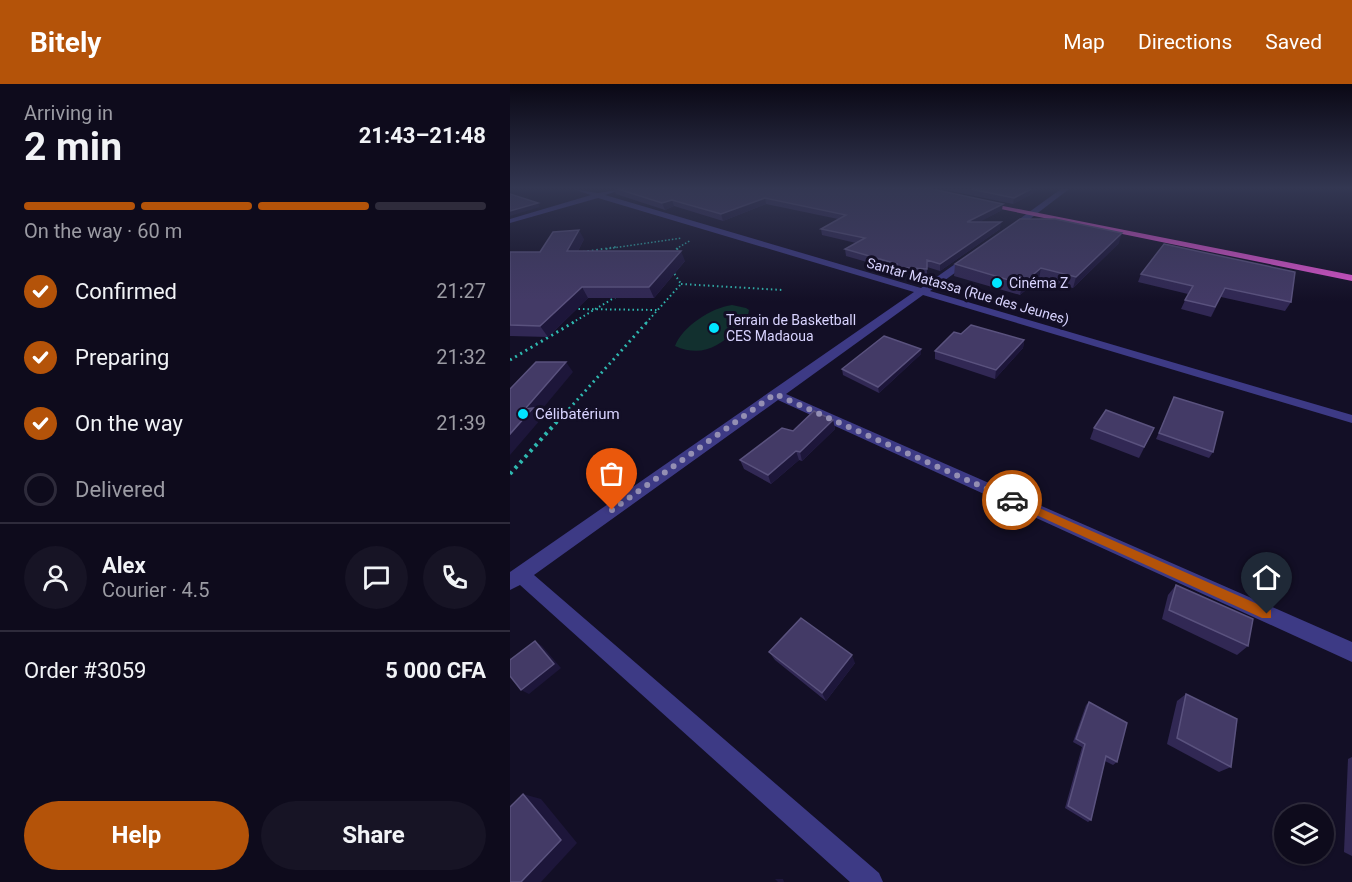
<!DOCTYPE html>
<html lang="en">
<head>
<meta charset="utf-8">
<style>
  :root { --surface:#0e0b1c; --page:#171425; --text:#f1f3f6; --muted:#9b9ba3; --line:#2e2b3b; --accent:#b45309 }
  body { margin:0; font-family:Roboto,sans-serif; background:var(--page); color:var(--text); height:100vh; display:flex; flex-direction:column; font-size:22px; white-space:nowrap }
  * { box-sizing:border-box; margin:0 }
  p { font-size:20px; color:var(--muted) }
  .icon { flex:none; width:33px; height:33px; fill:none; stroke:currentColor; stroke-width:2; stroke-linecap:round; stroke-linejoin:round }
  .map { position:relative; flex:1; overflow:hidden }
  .drawer { display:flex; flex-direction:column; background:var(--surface); width:510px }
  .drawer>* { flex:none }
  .fabs { position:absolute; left:764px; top:720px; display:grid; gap:12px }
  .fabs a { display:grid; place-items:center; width:60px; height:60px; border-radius:50%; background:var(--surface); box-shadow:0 2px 4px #0004,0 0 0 2px var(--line); font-size:30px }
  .pin { position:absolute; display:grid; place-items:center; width:51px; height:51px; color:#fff; margin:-62px -26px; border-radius:50% 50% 50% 0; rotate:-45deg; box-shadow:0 0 6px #0007 }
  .pin .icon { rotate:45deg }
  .courier { position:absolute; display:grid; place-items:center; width:60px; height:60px; margin:-30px; border:4px solid #b45309; border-radius:50%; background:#fff; color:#222; box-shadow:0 2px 8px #0007 }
  .summary em { font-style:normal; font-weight:700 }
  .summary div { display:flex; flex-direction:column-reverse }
  .summary { display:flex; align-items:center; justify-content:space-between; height:102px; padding:0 24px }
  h1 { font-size:39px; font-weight:700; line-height:45px }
  .bar { display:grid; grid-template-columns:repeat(4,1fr); gap:9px 6px; align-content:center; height:72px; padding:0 24px }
  .bar i { height:8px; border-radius:4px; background:var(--line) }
  .bar .selected { background:var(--accent) }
  .bar p { grid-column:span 4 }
  .line { display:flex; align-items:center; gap:15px; padding:0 24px; border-top:2px solid var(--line) }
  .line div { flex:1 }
  .round { display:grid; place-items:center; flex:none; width:63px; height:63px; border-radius:32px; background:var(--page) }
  ol { padding:0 24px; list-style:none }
  li { display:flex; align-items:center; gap:18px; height:66px }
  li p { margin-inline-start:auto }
  li .icon { padding:6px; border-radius:50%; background:var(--accent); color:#fff; stroke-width:4 }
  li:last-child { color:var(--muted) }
  li i { width:33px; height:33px; border:3px solid var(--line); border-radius:50% }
  .primary-button { display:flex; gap:12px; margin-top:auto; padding:12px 24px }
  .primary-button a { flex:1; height:69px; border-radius:36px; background:var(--accent); color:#fff; font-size:24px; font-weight:700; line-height:69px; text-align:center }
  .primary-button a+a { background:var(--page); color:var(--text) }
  header { display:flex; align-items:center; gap:36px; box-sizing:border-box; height:84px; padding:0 30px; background:var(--accent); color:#fff }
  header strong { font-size:28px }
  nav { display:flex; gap:33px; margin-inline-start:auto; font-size:21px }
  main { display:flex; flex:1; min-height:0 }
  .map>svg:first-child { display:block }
</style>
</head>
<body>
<header>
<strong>Bitely</strong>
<nav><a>Map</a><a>Directions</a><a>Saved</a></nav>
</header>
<main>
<section class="drawer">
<div class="summary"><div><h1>2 min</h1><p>Arriving in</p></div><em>21:43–21:48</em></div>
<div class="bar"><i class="selected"></i><i class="selected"></i><i class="selected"></i><i></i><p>On the way · 60 m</p></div>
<ol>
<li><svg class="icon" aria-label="check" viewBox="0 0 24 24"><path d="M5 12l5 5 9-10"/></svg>Confirmed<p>21:27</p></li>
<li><svg class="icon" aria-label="check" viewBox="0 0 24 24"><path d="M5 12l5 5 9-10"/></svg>Preparing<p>21:32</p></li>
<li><svg class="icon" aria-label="check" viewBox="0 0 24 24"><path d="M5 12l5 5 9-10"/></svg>On the way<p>21:39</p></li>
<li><i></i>Delivered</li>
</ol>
<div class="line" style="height:108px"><a class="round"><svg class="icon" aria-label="person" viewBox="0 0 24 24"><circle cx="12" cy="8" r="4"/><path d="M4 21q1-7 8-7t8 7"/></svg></a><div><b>Alex</b><p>Courier · 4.5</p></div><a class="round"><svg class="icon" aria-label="chat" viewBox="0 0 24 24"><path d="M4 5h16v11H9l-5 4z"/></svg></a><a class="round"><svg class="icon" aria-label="phone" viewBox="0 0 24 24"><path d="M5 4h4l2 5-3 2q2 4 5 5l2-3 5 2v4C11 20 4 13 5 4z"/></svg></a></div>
<div class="line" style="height:78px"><div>Order #3059</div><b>5 000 CFA</b></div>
<div class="primary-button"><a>Help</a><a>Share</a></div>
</section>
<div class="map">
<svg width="842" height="798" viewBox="0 0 842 798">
  <rect width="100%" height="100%" fill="#130f26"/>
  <path fill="#12302f" d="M222 221 236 224 239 226C238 235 232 239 226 246 208 264 190 273 165 262 173 242 201 224 222 221Z"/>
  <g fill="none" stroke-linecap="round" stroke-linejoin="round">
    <g stroke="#2fb8b0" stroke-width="1.5" stroke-dasharray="1.5 2" stroke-linecap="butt">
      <polyline points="96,165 172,154"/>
      <polyline points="166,165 181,156"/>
    </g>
    <g stroke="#2fb8b0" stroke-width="2" stroke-dasharray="1.5 3" stroke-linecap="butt">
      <polyline points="73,168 106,163"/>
      <polyline points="164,169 169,163"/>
      <polyline points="171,200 272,206"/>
      <polyline points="64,225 148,226"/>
      <polyline points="62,239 109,211"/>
      <polyline points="136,239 171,200 162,186"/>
    </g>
    <g stroke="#2fb8b0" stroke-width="3" stroke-dasharray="2 4" stroke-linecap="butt">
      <polyline points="0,276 64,238"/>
      <polyline points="51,334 137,238"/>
    </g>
    <polyline stroke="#2fb8b0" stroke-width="4" stroke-dasharray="3 4.5" stroke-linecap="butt" points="0,390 52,332"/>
    <g fill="#3d3a85" fill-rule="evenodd">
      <polygon points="63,105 88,109 113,105 95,111 411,204 458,171 464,171 464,175 420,207 842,331 842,339 413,211 276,310 842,558 842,578 268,316 24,491 369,789 373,798 340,798 10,501 0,506 0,488 404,208 88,114 0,139 0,135 81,111"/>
      <polygon points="551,105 559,105 503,148 497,148 497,144"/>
    </g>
    <polygon fill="#e055d1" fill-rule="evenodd" points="468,117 842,191 842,197 471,121 468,121"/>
  </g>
  <g fill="#312854">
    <polygon points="104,105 422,105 492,126 469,138 490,145 430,187 417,183 417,193 385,190 385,186 336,172 335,165 346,159 312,151 311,145 328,135 256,120 213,137 164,122 155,126 106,110"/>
    <polygon points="431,105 531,105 503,120"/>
    <polygon points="74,155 68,167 175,177 144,214 78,214 38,253 0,252 0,168 30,168"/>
    <polygon points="609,159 563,204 529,195 510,211 444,192 445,180"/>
    <polygon points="654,160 781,218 775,227 711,213 701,233 671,225 678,210 628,198 631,190"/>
    <polygon points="451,250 514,256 513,264 485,295 425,275 425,267"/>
    <polygon points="411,270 369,309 333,291 332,285"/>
    <polygon points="662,319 703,368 699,374 646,355"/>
    <polygon points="323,336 325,345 292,377 289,376 261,400 234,385 230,376 283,347"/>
    <polygon points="584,344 644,344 629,374 580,355"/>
    <polygon points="666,501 738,562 727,571 652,535 658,511"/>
    <polygon points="259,568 345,579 316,617 265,576"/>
    <polygon points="676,610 721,683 709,688 657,660 667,617"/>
    <polygon points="579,618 607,678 603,681 595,677 581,736 578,738 555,724 572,663 563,658 576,621"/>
    <polygon points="842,673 842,772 834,768 838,675"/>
  </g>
  <g fill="#1d163a">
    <polygon points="521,105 531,105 503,120 504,114"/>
    <polygon points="255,114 256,120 213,137 211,130"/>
    <polygon points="162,116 164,122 155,126 152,119"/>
    <polygon points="28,119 30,123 0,132 0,127"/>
    <polygon points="493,120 492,126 457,145 457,138"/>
    <polygon points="491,138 490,145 430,187 430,180"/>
    <polygon points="69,146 74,155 63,177 57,167"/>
    <polygon points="612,149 609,159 563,204 566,193"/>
    <polygon points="171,167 175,177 144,214 139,203"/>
    <polygon points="531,184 529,195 510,211 512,200"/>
    <polygon points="72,203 78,214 38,253 30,242"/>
    <polygon points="514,256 513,264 485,295 486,286"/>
    <polygon points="411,265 411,270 369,309 368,303"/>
    <polygon points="56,278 63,288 28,330 31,335 0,371 0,350 15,325"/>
    <polygon points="323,336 325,345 292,377 290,368"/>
    <polygon points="286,367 289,376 261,400 258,391"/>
    <polygon points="25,557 32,562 51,584 19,610 11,606"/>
    <polygon points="342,571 345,579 316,617 312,609"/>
    <polygon points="13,710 31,715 67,759 31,798 11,798"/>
    <polygon points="265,795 273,795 274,798 268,798"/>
  </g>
  <g fill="#433a66" stroke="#5a527e" stroke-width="1.5">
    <polygon points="108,105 422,105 493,120 457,138 491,138 430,180 417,176 417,185 385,183 387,180 335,165 355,154 311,145 336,131 255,114 211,130 162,116 152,119"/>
    <polygon points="461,105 521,105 504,114"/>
    <polygon points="0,110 28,119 0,127"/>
    <polygon points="510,135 545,135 612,149 566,193 531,184 512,200 445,180"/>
    <polygon points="69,146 57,167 171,167 139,203 72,203 30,242 0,241 0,168 30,168 43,148"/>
    <polygon points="654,160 785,188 781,218 715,204 705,223 675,216 683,202 631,190"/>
    <polygon points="461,241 514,256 486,286 425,267 444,248 451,250"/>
    <polygon points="374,252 411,265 368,303 332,285"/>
    <polygon points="26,278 56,278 15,325 23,324 0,350 0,305"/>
    <polygon points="664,313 713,328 703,368 649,349"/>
    <polygon points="596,326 644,344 634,363 584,344"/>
    <polygon points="304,327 323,336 290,368 286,367 258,391 230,376 272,344 283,347"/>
    <polygon points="666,501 743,535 738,562 659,526"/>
    <polygon points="291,534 342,571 312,609 259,568"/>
    <polygon points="25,557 44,580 11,606 0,592 0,576"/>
    <polygon points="676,610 727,635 721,683 667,654"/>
    <polygon points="579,618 617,639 607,678 596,672 581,736 558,722 575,660 566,655"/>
    <polygon points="13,710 51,756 11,798 0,798 0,723"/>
  </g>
  <linearGradient id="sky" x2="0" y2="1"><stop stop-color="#0a0815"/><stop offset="0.48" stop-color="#333752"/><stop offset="1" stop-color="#333752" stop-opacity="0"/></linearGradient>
  <rect width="842" height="217" fill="url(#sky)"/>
  <polygon fill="#b45309" points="502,412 761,526 761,534 752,534 498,418 497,416"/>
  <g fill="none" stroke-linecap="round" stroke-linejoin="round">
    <polyline stroke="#948fb3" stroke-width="6" stroke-dasharray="0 10.8" points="102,426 265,310 502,416"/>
  </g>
  <g fill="#00e5ff" stroke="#130f26" stroke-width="2">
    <circle cx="487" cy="199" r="6"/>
    <circle cx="204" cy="244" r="6"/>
    <circle cx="13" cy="330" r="6"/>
  </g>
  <g text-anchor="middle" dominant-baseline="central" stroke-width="6" stroke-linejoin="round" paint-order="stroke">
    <g font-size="14" fill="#d9d4ff" stroke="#130f26" text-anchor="start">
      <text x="499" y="199">Cinéma Z</text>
      <text x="216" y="236">Terrain de Basketball<tspan x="216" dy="16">CES Madaoua</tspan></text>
    </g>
    <g font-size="14" fill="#d9d4ff" stroke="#130f26">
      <text transform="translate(458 207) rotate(16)">Santar Matassa (Rue des Jeunes)</text>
    </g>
    <g font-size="15" fill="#d9d4ff" stroke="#130f26" text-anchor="start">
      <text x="25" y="330">Célibatérium</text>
    </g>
  </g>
</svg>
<div class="fabs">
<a><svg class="icon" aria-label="layers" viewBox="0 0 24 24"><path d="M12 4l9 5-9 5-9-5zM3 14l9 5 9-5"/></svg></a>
</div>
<div class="pin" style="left:102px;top:426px;background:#ea580c"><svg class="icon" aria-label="bag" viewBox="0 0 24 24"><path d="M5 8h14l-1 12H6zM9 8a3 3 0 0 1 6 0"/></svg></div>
<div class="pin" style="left:757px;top:530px;background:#1f2937"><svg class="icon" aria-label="home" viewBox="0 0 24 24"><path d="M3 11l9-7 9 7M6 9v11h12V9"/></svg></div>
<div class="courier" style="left:502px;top:416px"><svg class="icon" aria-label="car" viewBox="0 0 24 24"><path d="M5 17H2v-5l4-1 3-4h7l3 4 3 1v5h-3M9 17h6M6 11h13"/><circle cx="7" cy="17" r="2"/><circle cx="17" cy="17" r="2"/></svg></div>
</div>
</main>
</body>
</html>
